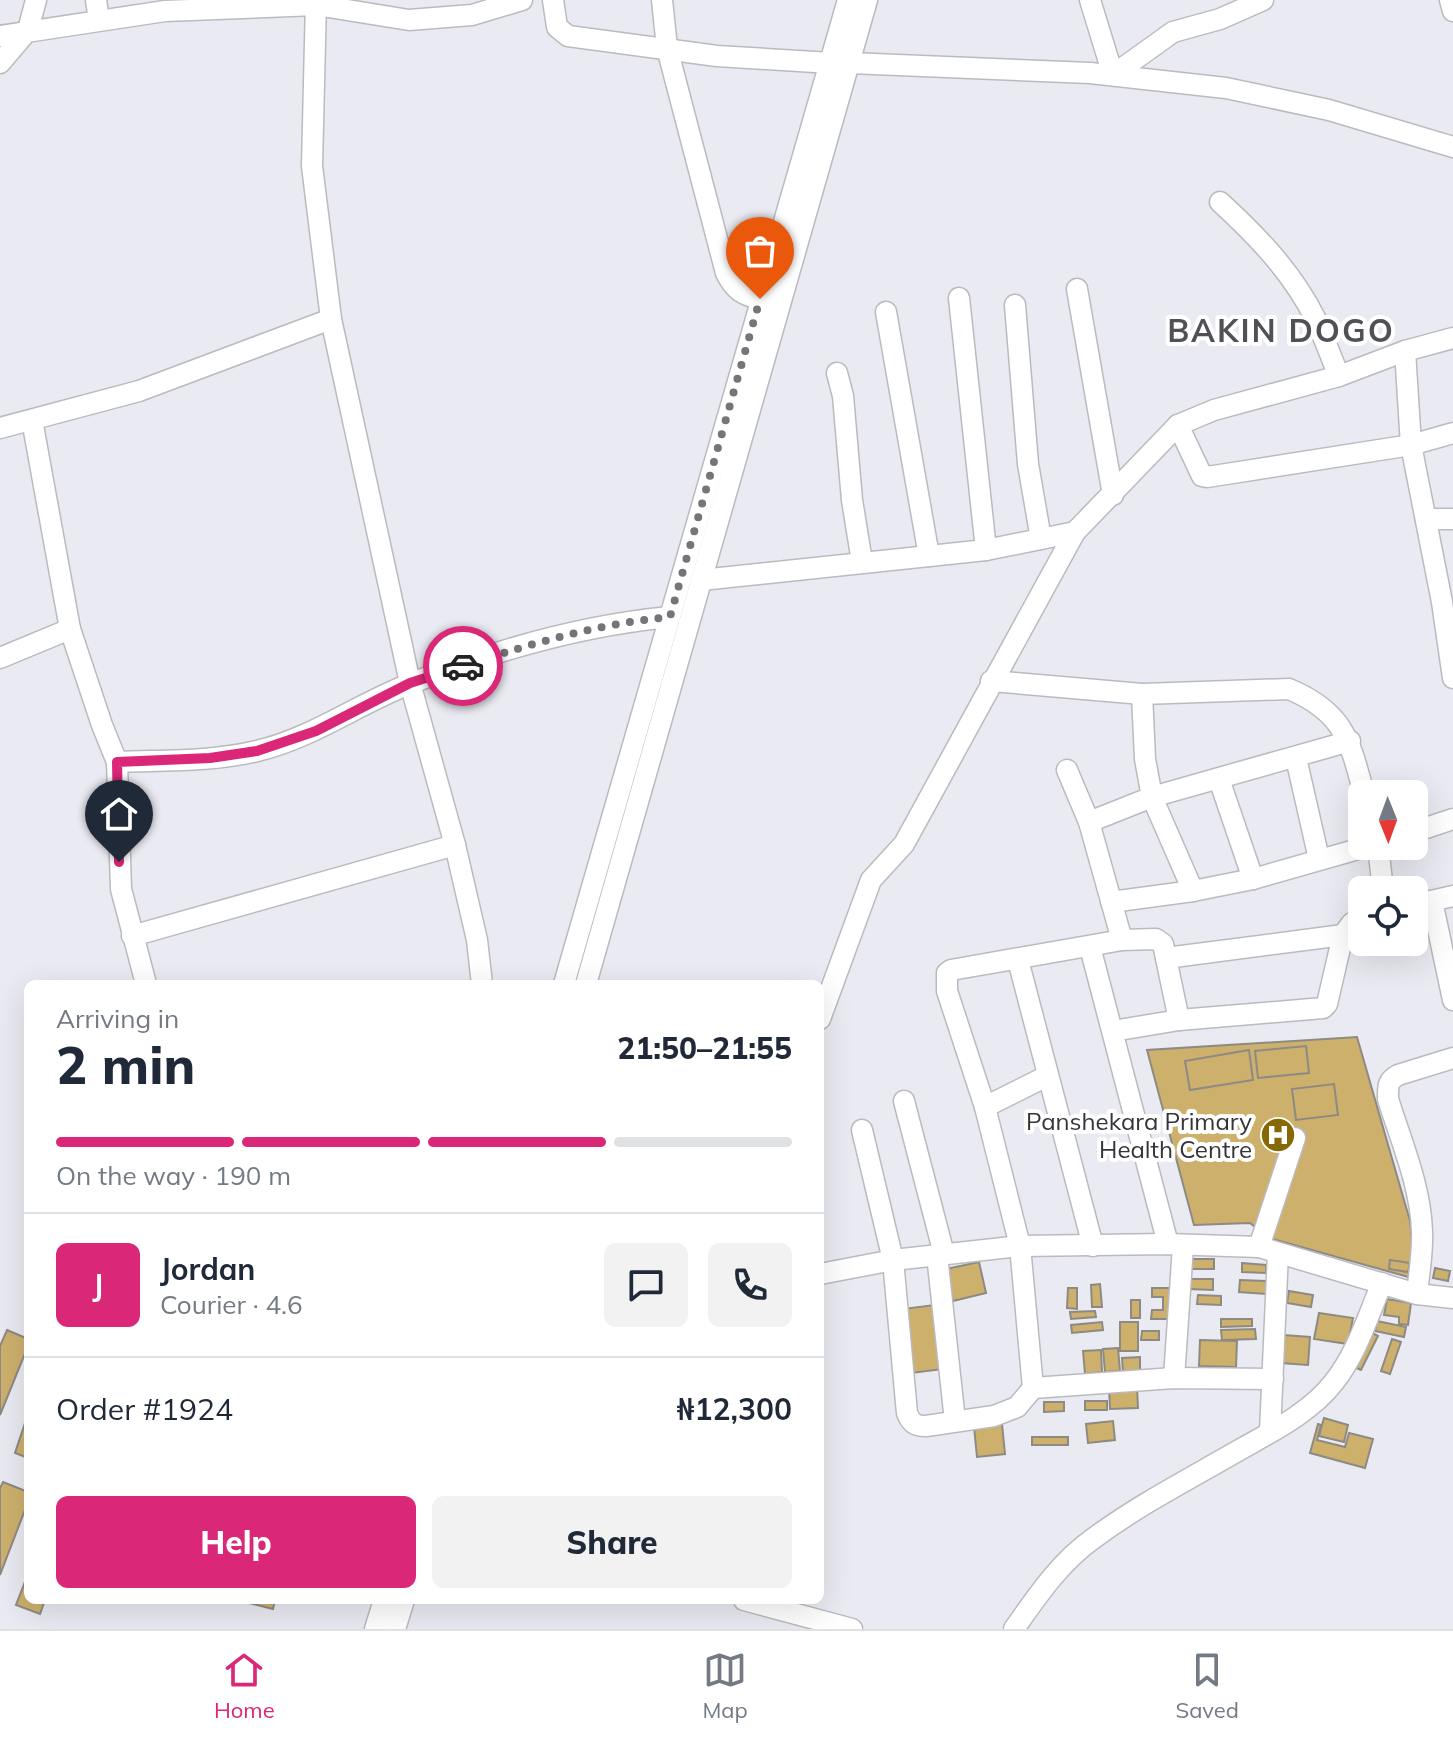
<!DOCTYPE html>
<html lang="en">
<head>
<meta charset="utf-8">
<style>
  :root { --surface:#fff; --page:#f2f2f3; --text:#1f2937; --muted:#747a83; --line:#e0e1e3; --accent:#db2777 }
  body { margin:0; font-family:Mulish,sans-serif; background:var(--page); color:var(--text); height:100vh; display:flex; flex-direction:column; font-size:30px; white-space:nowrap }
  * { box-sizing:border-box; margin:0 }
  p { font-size:26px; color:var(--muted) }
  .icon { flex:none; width:44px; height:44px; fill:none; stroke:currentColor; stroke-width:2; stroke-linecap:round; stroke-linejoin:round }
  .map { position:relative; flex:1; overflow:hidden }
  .drawer { position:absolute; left:24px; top:980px; width:800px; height:624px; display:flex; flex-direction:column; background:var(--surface); border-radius:12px; box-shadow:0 8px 32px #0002 }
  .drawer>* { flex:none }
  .needle { width:52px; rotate:179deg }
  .buttons { position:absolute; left:1348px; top:780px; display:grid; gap:16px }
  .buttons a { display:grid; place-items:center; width:80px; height:80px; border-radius:12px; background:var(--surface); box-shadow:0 8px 32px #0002; font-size:40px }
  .pin { position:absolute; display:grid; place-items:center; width:68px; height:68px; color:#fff; margin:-82px -34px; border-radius:50% 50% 50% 0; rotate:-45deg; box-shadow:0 0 8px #0007 }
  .pin .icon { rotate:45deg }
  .courier { position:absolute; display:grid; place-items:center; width:80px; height:80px; margin:-40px; border:6px solid #db2777; border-radius:50%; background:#fff; color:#222; box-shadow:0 2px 10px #0007 }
  .summary em { font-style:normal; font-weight:800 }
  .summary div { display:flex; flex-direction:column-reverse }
  .summary { display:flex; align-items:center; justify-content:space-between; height:136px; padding:0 32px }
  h1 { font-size:52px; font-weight:800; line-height:60px }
  .bar { display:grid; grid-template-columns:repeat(4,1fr); gap:12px 8px; align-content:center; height:96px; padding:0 32px }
  .bar i { height:10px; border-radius:6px; background:var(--line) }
  .bar .active { background:var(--accent) }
  .bar p { grid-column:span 4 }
  .line { display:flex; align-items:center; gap:20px; padding:0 32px; border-top:2px solid var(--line) }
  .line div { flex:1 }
  .round { display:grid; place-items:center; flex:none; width:84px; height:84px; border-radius:12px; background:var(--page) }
  .cta { display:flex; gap:16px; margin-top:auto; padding:16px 32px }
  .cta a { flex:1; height:92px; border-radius:12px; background:var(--accent); color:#fff; font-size:32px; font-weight:800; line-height:92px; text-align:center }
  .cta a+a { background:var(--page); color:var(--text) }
  .menu { display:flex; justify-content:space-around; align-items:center; height:112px; border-top:2px solid var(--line); background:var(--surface); font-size:22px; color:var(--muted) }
  .menu a { display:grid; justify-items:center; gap:4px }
  .menu .active { color:var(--accent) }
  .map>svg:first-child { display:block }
</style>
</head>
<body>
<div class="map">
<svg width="1453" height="1629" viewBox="0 0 1453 1629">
  <rect width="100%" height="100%" fill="#eaeaf2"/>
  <g fill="#cdb06c" stroke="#8d8a84" stroke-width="2">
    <polygon points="1357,1037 1410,1221 1414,1259 1412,1278 1269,1238 1250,1223 1194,1225 1147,1050"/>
    <polygon points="1306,1046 1309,1073 1258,1078 1255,1051"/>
    <polygon points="1249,1050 1253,1080 1190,1090 1185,1061"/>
    <polygon points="1334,1084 1338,1115 1296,1120 1292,1089"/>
    <rect x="1191" y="1259" width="23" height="10"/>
    <polygon points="1390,1260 1410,1263 1408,1272 1389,1269"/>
    <polygon points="979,1262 986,1293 953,1301 946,1269"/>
    <polygon points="1242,1263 1266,1265 1266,1273 1242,1272"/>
    <polygon points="1435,1268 1450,1271 1448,1281 1433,1278"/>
    <polygon points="1188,1279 1213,1279 1213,1290 1188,1289"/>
    <polygon points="1240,1280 1266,1281 1266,1294 1239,1292"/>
    <polygon points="1100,1284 1102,1307 1092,1307 1091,1285"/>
    <polygon points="1068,1288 1077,1288 1077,1309 1067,1308"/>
    <polygon points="1152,1288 1174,1288 1173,1319 1151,1319 1152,1310 1163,1310 1163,1297 1152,1297"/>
    <polygon points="1289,1291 1313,1295 1311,1307 1287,1303"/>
    <polygon points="1198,1295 1221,1296 1221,1305 1197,1304"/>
    <polygon points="1387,1299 1411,1303 1408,1325 1399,1324 1399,1317 1384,1315"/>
    <rect x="1131" y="1300" width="9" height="18"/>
    <polygon points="934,1305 943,1369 912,1373 903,1309"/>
    <polygon points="1095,1311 1096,1317 1071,1319 1070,1312"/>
    <polygon points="1319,1313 1353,1318 1348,1344 1314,1339"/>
    <polygon points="1221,1319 1252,1319 1252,1326 1221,1327"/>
    <polygon points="1377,1321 1406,1327 1404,1337 1375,1331"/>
    <polygon points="1102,1322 1103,1330 1072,1333 1071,1325"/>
    <rect x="1120" y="1322" width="18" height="29"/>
    <polygon points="1255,1329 1256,1339 1222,1340 1221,1330"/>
    <polygon points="7,1330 28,1339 28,1346 0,1415 0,1346"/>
    <polygon points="1142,1331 1159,1331 1159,1340 1141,1340"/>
    <polygon points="1372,1333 1378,1336 1361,1370 1354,1367"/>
    <polygon points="1283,1335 1310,1337 1308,1365 1281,1363"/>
    <polygon points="1392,1339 1401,1342 1390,1374 1381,1371"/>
    <polygon points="1200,1340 1237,1341 1236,1367 1199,1366"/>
    <polygon points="1118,1348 1120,1371 1105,1372 1103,1349"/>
    <polygon points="1101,1350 1102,1372 1085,1374 1083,1351"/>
    <polygon points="1140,1357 1140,1371 1123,1372 1122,1358"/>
    <polygon points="1137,1387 1138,1408 1110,1409 1109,1388"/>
    <rect x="1085" y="1401" width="22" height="9"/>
    <polygon points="1044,1402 1064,1402 1064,1411 1044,1412"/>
    <polygon points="28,1414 28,1458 15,1453"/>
    <polygon points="1324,1418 1348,1425 1344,1442 1319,1436"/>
    <polygon points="1113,1421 1115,1440 1088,1443 1086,1424"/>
    <polygon points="1002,1424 1005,1454 977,1457 974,1427"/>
    <polygon points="1318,1424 1321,1425 1317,1440 1345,1447 1349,1433 1373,1439 1365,1468 1310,1453"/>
    <rect x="1032" y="1437" width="36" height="8"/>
    <polygon points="3,1482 28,1492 28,1502 0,1575 0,1488"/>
    <polygon points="28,1574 28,1600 45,1600 40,1614 16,1605"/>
    <polygon points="237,1600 275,1600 273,1609"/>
  </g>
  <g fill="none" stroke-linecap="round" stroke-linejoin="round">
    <g stroke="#babac1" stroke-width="23">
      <g id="minor">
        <polyline points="96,0 99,20"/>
        <polyline points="316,0 312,166 331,319 410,683 455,845 477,940 482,984"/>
        <polyline points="553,0 557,27 568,36 717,56 831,63"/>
        <path d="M662 0 667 48 726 273C734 289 742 295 760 299"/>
        <polyline points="1090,0 1113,75 1173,32 1220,19 1263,0"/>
        <polyline points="1450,0 1453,11"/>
        <polyline points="0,36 165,11 316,5 409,20 472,15 522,0"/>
        <polyline points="0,63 28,30 36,0"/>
        <polyline points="850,63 1090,73 1226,88 1329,110 1453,147"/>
        <path d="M1220 202C1257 236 1292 272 1315 318 1324 337 1331 357 1339 376"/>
        <polyline points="1077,289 1113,495"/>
        <polyline points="959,298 986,550"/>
        <polyline points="1015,305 1028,464 1041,539"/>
        <polyline points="886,312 929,556"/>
        <polyline points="1405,351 1411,445 1442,602 1453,678"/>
        <polyline points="837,373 843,396 852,500 862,562"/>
        <polyline points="32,420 70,629 102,725 117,762 121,889 146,984"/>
        <polyline points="1178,425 1202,476 1207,477 1411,445 1453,433"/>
        <polyline points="0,428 139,391 331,319"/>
        <polyline points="1426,519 1453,519"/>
        <polyline points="701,580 986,550 1075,532 1178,425 1214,410 1339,376 1405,351 1453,338"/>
        <polyline points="0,658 70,629"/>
        <path d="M991 681 1142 694 1289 689C1344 712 1350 741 1364 794"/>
        <polyline points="1142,694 1145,759 1152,797 1193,891"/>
        <polyline points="1296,758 1319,859"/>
        <path d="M117 762C163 760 212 762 257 751 313 738 359 703 412 683 493 651 584 625 670 617"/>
        <polyline points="1067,770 1089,822 1122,940"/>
        <polyline points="1219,779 1253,879"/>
        <polyline points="1089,822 1152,797 1350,741"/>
        <polyline points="1414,832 1453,819"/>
        <polyline points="1378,846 1383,890"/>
        <polyline points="1432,901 1453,1000"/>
        <polyline points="1111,902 1193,891 1253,879 1369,846"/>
        <polyline points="1414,905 1453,896"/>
        <polyline points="132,936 455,845"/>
        <polyline points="1090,947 1168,1244"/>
        <polyline points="1166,958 1343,935 1352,923 1362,917"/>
        <polyline points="1018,960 1093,1246"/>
        <polyline points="564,984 848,0"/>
        <polyline points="586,984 867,0"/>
        <polyline points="820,1019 871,880 904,844 1075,532"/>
        <polyline points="1113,1031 1179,1020 1323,1008 1327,1004 1343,935"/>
        <polyline points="904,1101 944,1254"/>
        <polyline points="985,1107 1047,1076"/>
        <path d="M862 1130 893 1260 907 1413C911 1423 915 1426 926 1426L994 1416 1017 1407 1033 1388 1020 1246 985 1107 947 991V973L951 970 1122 940 1156 939 1163 944 1179 1020"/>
        <polyline points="1259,1247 1295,1138"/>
        <polyline points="937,1255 955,1421"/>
        <polyline points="820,1274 893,1260 1020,1246 1168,1244 1259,1247 1417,1294 1453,1298"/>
        <path d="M1417 1294C1419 1273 1423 1252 1422 1232 1421 1187 1401 1141 1388 1099 1388 1087 1387 1081 1398 1075L1453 1058"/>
        <polyline points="1174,1378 1183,1246"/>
        <polyline points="1033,1388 1174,1378 1273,1379"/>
        <polyline points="1270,1432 1278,1253"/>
        <polyline points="744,1600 852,1629"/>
        <polyline points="375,1629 384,1600"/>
        <polyline points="395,1629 404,1600"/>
        <path d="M1014 1629C1038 1595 1060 1562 1094 1538 1140 1504 1191 1478 1241 1449 1273 1431 1311 1412 1334 1382 1357 1353 1368 1316 1382 1283"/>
      </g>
    </g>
    <use href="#minor" stroke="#fff" stroke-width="20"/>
  </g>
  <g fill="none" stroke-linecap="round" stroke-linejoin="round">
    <path stroke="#747479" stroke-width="8" stroke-dasharray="0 14.4" d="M463 666C534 643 596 624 670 617L760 299"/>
    <polyline stroke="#db2777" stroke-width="10" points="119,862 117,762 210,758 257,751 316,731 410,683 463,666"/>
  </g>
  <defs>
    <g id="hospital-disc" transform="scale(1.8)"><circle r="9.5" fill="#886804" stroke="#fff"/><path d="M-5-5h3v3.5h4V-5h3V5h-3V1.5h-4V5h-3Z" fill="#fff"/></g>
  </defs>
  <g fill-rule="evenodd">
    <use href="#hospital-disc" x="1278" y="1135"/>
  </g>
  <g text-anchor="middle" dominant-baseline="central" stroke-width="8" stroke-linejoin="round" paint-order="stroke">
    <g font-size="24" fill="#353538" stroke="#fff" text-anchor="end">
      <text x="1252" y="1121">Panshekara Primary<tspan x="1252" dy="28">Health Centre</tspan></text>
    </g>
    <g font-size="32" font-weight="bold" letter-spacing="2" fill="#505157" stroke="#fff">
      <text x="1281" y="330">BAKIN DOGO</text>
    </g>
  </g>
</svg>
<div class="buttons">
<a><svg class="needle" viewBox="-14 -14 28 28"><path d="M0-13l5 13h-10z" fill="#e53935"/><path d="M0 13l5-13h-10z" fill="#747a83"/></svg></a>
<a><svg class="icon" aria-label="locate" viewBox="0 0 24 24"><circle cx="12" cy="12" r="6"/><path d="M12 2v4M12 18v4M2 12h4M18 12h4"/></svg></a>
</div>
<div class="pin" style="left:760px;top:299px;background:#ea580c"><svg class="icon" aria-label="bag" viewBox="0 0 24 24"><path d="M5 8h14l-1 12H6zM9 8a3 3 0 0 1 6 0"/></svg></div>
<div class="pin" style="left:119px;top:862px;background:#1f2937"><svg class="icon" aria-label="home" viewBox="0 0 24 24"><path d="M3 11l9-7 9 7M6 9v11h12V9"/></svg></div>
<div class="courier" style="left:463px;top:666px"><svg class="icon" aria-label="car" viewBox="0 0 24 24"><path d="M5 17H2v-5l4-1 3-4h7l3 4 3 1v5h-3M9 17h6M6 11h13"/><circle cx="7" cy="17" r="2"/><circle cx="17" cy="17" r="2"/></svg></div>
<section class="drawer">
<div class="summary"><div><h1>2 min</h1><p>Arriving in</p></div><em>21:50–21:55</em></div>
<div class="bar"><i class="active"></i><i class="active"></i><i class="active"></i><i></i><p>On the way · 190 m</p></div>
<div class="line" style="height:144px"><b class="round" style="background:var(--accent);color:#fff">J</b><div><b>Jordan</b><p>Courier · 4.6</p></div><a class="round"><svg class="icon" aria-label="chat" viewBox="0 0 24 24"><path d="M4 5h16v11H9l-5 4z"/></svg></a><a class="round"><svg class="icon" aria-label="phone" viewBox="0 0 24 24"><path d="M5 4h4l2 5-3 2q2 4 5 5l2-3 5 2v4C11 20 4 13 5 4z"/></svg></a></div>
<div class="line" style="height:104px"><div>Order #1924</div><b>₦12,300</b></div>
<div class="cta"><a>Help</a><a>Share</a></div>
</section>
</div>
<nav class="menu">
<a class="active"><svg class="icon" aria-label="home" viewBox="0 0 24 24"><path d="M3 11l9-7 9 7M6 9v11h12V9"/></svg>Home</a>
<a><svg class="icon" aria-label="map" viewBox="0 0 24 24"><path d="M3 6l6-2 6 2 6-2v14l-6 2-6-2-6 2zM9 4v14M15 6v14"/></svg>Map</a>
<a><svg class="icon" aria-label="saved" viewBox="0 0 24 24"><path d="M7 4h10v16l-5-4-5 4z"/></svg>Saved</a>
</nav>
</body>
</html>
